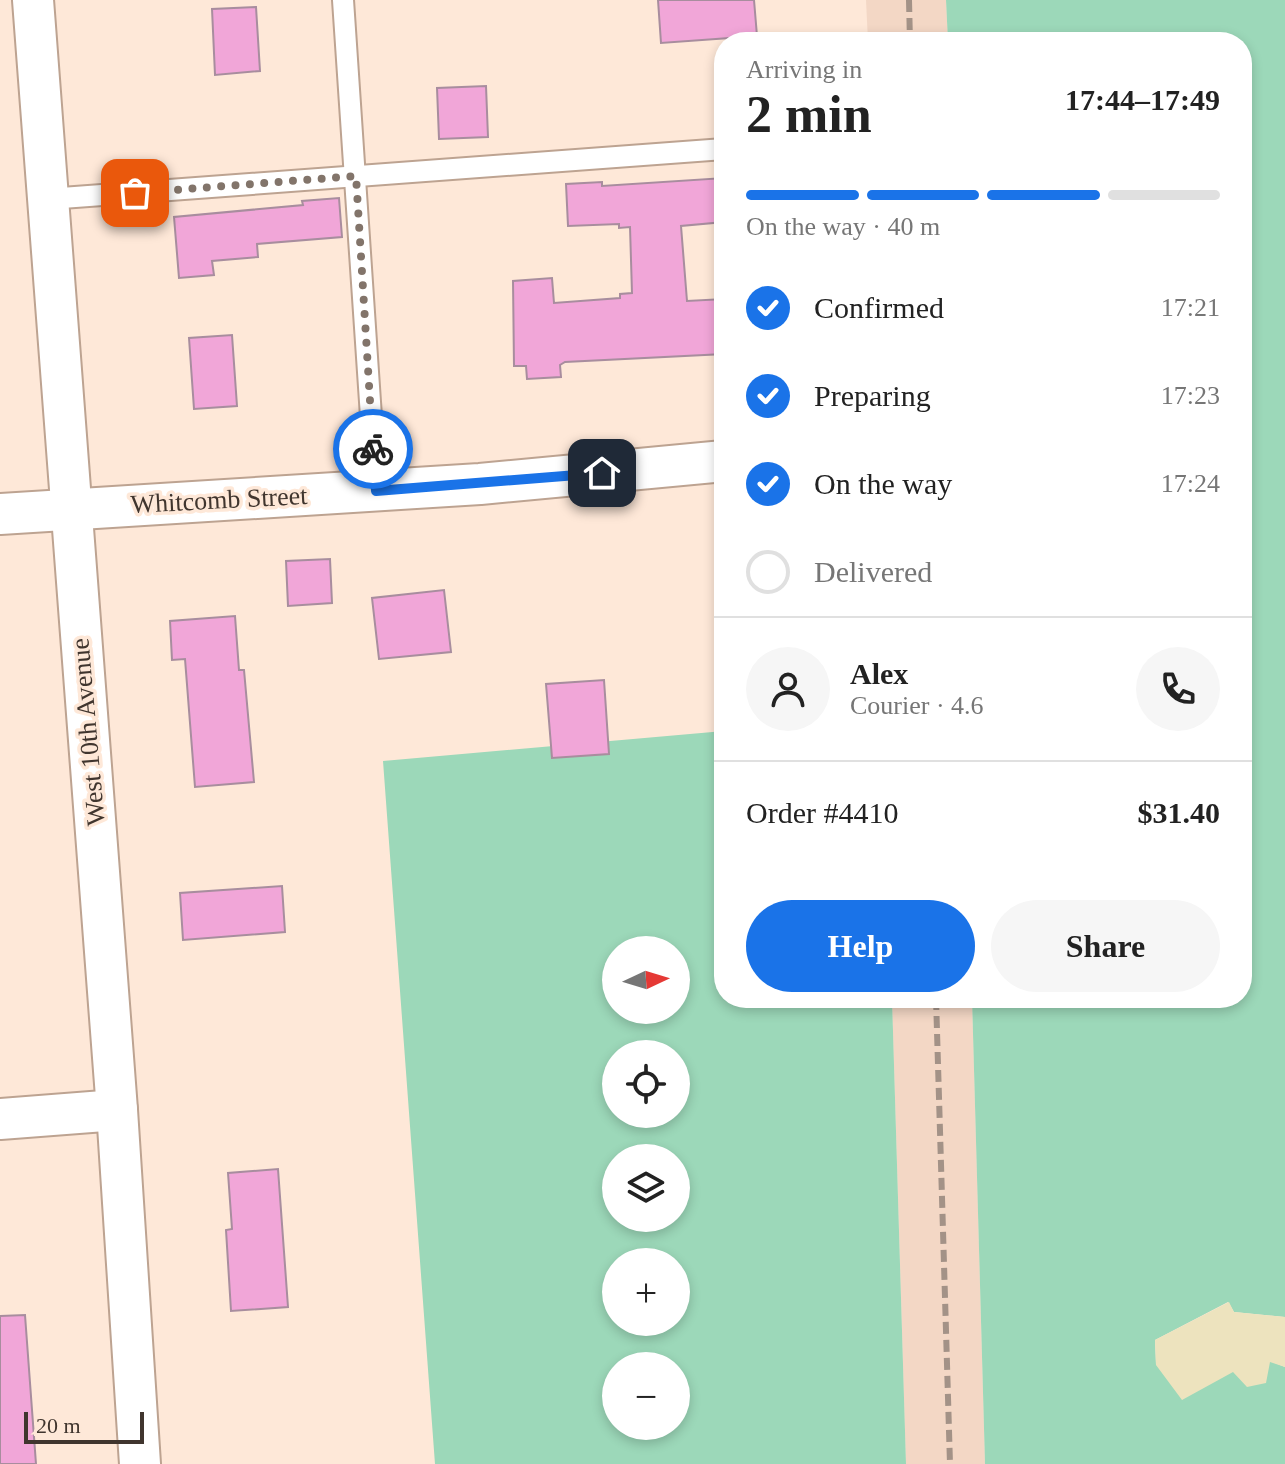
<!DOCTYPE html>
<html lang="en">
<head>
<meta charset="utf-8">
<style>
  :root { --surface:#fff; --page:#f6f6f6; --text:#222; --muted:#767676; --line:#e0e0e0; --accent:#1a73e8 }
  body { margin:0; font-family:"Times New Roman",serif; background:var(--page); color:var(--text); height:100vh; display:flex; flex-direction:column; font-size:30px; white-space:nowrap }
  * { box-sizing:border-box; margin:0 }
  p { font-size:26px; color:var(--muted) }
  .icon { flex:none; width:44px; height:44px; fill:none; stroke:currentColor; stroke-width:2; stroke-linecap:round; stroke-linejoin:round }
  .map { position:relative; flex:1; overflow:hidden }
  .details { position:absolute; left:714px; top:32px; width:538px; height:976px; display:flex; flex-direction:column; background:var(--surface); border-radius:32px; box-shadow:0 4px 12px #0003 }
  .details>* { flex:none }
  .needle { width:52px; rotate:86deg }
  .tools { position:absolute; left:602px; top:936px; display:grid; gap:16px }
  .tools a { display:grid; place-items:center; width:88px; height:88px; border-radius:50%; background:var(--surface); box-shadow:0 4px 12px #0003; font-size:40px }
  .scale { position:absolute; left:24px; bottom:20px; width:120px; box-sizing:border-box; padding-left:8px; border:4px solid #40352e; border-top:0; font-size:22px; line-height:28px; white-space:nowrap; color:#40352e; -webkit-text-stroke:6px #fee8d8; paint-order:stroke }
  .pin { position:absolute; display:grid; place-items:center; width:68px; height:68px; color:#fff; margin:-34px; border-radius:16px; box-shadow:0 4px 12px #0006 }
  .courier { position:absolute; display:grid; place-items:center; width:80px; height:80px; margin:-40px; border:6px solid #1a73e8; border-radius:50%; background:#fff; color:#222; box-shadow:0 2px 10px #0007 }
  .summary em { font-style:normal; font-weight:700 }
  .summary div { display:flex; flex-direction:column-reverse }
  .summary { display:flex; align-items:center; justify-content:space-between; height:136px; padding:0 32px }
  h1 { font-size:52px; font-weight:700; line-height:60px }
  .bar { display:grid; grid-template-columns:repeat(4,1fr); gap:12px 8px; align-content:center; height:96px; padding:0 32px }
  .bar i { height:10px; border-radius:6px; background:var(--line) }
  .bar .current { background:var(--accent) }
  .bar p { grid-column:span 4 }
  .line { display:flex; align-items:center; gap:20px; padding:0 32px; border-top:2px solid var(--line) }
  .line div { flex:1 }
  .round { display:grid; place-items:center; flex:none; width:84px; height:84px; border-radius:42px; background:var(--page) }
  ol { padding:0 32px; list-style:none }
  li { display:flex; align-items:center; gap:24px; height:88px }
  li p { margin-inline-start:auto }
  li .icon { padding:8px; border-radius:50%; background:var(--accent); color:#fff; stroke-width:4 }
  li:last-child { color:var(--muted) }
  li i { width:44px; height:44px; border:4px solid var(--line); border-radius:50% }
  .button { display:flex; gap:16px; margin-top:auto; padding:16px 32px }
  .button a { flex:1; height:92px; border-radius:48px; background:var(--accent); color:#fff; font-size:32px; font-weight:700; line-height:92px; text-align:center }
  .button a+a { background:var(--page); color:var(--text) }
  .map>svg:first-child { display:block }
</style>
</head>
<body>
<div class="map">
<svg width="1285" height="1464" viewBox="0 0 1285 1464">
  <rect width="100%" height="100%" fill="#fee8d8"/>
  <g fill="#f3d7c5">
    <polygon points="866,0 946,0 948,42 868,42"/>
    <polygon points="892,998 972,998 985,1464 906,1464"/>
  </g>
  <g fill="#9cd8b9" fill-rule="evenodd">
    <polygon points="946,0 1285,0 1285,1317 1234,1312 1228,1302 1155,1340 1156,1365 1233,1372 1270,1361 1285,1367 1285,1464 985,1464 972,998 1242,998 1242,42 948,42"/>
    <path d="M724 731V998H892L906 1464H435L383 761ZM616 950H676V1010H616ZM616 1054H676V1114H616ZM616 1158H676V1218H616ZM616 1262H676V1322H616ZM616 1366H676V1426H616Z"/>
  </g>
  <polygon fill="#ede3be" points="1229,1302 1234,1312 1285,1317 1285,1367 1270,1362 1266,1383 1247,1387 1233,1372 1182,1400 1156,1365 1155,1340"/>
  <g fill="#f1a6d8" stroke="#a88d9e" stroke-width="2">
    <polygon points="658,0 754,0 757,36 661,43"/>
    <polygon points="256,7 260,71 215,75 212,9"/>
    <polygon points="486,86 488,137 439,139 437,88"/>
    <polygon points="724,178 724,222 681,226 687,301 724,299 724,354 565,362 560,365 561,377 527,379 526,366 514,366 513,281 552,278 554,303 620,298 620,294 632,293 630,227 619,228 619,224 568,226 566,184 602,182 602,186"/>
    <polygon points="339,198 342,237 257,244 258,257 212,261 214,275 179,278 174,217 303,205 302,201"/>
    <polygon points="232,335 237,406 194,409 189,338"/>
    <polygon points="330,559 332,603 288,606 286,561"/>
    <polygon points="444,590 451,652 379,659 372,598"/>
    <polygon points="235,616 239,670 244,670 254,782 195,787 185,659 172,660 170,621"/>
    <polygon points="604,680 609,754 552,758 546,684"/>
    <polygon points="282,886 285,932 183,940 180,893"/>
    <polygon points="278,1169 288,1307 231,1311 226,1230 232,1229 228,1173"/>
    <polygon points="25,1315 36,1464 0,1464 0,1316"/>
  </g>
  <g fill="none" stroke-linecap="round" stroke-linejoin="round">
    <g stroke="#bda391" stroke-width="24">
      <g id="lane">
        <polyline points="343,0 376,491"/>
        <polyline points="48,199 724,149"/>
      </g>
    </g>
    <g stroke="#bda391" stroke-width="44">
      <g id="street">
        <polyline points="33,0 117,1110 140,1464"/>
        <polyline points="0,514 480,484 724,461"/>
        <polyline points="0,1119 117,1110"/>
      </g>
    </g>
    <use href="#lane" stroke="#fff" stroke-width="20"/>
    <use href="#street" stroke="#fff" stroke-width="40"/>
    <g stroke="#a39287" stroke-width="6" stroke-dasharray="12 6" stroke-linecap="butt">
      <polyline points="909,0 910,42"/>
      <polyline points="936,998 950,1464"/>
    </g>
  </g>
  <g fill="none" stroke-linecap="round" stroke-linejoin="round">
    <polyline stroke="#82746a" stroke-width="8" stroke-dasharray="0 14.4" points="135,193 356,176 373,449"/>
    <polyline stroke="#1a73e8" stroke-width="10" points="373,449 376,491 602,473"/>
  </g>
  <g text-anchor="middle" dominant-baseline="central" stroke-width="7" stroke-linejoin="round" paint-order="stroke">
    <g font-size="26" fill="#40352e" stroke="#fee8d8">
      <text transform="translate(219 500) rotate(-3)">Whitcomb Street</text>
      <text transform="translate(88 732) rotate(-95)">West 10th Avenue</text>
    </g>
  </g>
</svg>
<div class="tools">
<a><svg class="needle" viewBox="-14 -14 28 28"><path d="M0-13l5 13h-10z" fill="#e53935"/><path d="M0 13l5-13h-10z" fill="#767676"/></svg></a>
<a><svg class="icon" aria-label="locate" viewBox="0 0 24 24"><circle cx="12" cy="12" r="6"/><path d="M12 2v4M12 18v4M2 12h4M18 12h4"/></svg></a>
<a><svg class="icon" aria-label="layers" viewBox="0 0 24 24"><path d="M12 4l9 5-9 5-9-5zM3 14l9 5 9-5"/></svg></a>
<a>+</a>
<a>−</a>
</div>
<div class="scale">20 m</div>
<div class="pin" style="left:135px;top:193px;background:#ea580c"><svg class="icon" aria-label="bag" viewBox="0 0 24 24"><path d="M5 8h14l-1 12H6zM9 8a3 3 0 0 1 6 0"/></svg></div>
<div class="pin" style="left:602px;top:473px;background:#1f2937"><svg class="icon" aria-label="home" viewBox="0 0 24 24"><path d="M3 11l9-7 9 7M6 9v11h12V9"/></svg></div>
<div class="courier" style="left:373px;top:449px"><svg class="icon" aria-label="bike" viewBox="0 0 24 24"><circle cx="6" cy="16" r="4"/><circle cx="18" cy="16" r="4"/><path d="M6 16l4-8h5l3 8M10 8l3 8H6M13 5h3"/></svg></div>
<section class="details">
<div class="summary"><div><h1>2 min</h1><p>Arriving in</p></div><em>17:44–17:49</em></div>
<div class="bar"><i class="current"></i><i class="current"></i><i class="current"></i><i></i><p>On the way · 40 m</p></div>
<ol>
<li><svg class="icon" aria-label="check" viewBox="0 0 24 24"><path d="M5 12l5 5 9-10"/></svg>Confirmed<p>17:21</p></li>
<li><svg class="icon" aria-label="check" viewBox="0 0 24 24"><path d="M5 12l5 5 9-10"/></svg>Preparing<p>17:23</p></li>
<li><svg class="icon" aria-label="check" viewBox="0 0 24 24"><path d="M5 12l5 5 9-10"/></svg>On the way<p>17:24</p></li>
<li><i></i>Delivered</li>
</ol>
<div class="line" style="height:144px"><a class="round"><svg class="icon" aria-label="person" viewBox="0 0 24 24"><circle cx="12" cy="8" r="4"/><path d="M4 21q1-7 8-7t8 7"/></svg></a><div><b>Alex</b><p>Courier · 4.6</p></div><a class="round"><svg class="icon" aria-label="phone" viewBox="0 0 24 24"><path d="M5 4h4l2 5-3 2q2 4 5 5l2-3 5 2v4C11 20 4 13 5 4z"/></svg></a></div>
<div class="line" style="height:104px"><div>Order #4410</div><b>$31.40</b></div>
<div class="button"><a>Help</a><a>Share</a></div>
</section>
</div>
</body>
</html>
